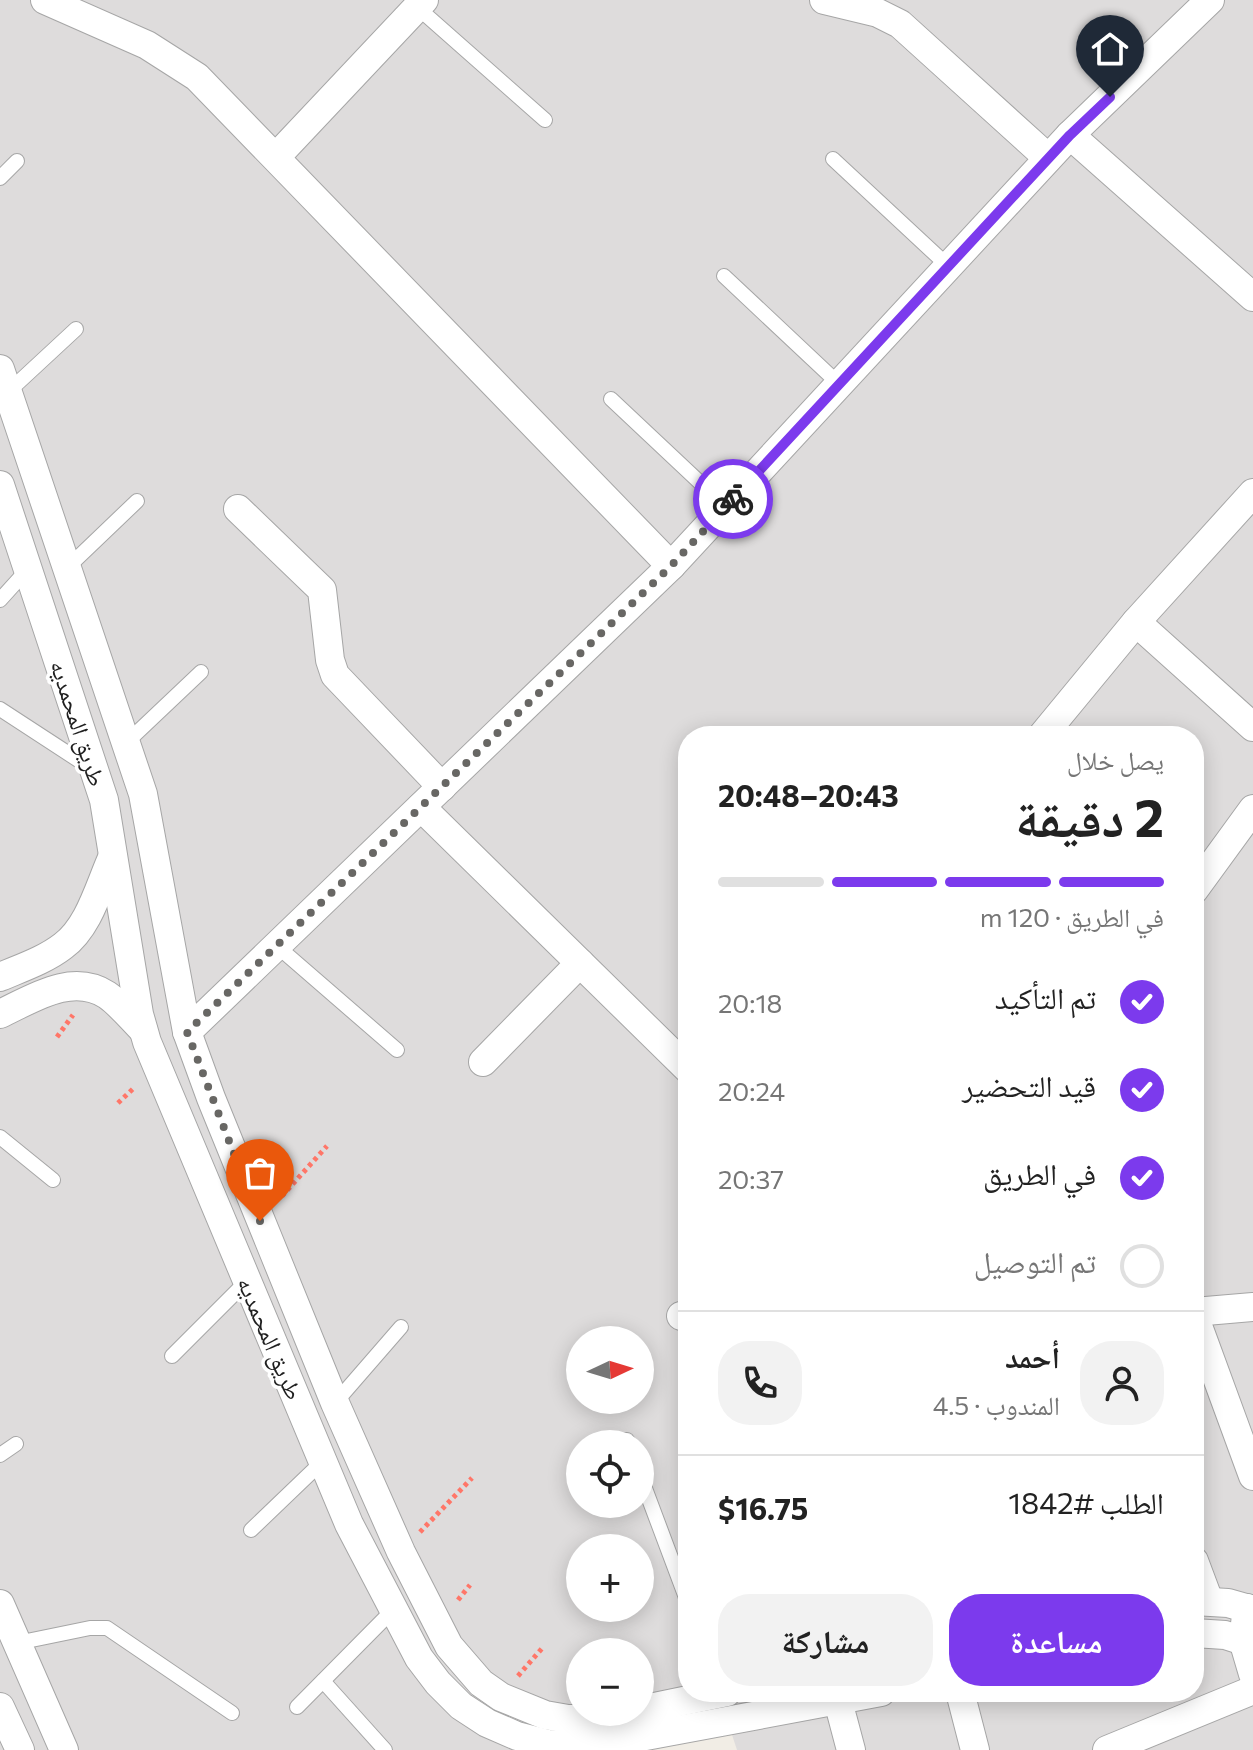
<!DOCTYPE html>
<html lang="ar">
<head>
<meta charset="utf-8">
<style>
  :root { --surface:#fff; --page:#f2f2f2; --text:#222; --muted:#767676; --line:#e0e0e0; --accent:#7c3aed }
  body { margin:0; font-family:Commissioner,"Noto Naskh Arabic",sans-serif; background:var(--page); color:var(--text); direction:rtl; height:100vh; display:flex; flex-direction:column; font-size:30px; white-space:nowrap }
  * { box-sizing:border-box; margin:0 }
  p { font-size:26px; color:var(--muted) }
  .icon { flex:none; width:44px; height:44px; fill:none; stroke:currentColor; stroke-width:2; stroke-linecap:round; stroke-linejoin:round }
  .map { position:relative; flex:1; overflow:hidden; direction:ltr }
  .panel { position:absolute; left:678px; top:726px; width:526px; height:976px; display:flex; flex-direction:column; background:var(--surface); border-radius:32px; box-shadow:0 4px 20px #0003; direction:rtl }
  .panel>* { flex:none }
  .needle { width:52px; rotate:86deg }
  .fabs { position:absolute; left:566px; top:1326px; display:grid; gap:16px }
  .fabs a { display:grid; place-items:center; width:88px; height:88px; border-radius:50%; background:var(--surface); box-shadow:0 4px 20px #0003; font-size:40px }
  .pin { position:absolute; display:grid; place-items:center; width:68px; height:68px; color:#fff; margin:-82px -34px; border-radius:50% 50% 50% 0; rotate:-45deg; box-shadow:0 0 8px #0007 }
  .pin .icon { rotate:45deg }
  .courier { position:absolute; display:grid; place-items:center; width:80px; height:80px; margin:-40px; border:6px solid #7c3aed; border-radius:50%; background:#fff; color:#222; box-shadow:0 2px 10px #0007 }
  .summary em { font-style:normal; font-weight:700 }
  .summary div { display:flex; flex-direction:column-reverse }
  .summary { display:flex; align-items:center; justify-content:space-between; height:136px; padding:0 40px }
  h1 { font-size:52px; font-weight:700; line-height:60px }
  .bar { display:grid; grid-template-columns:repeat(4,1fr); gap:12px 8px; align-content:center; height:96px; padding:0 40px }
  .bar i { height:10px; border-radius:6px; background:var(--line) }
  .bar .active { background:var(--accent) }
  .bar p { grid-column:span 4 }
  .line { display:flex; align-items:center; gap:20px; padding:0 40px; border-top:2px solid var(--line) }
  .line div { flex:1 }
  .round { display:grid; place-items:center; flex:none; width:84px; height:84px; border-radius:32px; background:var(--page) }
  ol { padding:0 40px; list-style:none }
  li { display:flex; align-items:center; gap:24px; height:88px }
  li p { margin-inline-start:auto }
  li .icon { padding:8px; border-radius:50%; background:var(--accent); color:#fff; stroke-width:4 }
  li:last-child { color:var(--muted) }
  li i { width:44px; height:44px; border:4px solid var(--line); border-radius:50% }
  .button { display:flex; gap:16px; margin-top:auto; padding:16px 40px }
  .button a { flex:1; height:92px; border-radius:32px; background:var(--accent); color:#fff; font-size:32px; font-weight:700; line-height:92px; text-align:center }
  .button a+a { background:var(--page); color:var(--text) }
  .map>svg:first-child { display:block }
</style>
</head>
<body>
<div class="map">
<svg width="1253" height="1750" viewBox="0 0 1253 1750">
  <rect width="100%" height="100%" fill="#f1ede5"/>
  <path fill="#dedcdc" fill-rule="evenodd" d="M0 0H1253V1750H737L718 1692H1194V736H688V1692H707L629 1721 546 1726 525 1750H0ZM580 1340H640V1400H580ZM580 1444H640V1504H580ZM580 1548H640V1608H580ZM580 1652H640V1712H580Z"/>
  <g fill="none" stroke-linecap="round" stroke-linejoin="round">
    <g stroke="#a6a6a6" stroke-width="16">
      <g id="lane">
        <polyline points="417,7 545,120"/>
        <polyline points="833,159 948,266"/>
        <polyline points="0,178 17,161"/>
        <polyline points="724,276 839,384"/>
        <polyline points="8,392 76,329"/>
        <polyline points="611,399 726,507"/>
        <polyline points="67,568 137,501"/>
        <polyline points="0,600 28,569"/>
        <polyline points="0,709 89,767"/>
        <polyline points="126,743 201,672"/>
        <polyline points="277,946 397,1050"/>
        <polyline points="0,1137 53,1180"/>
        <polyline points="172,1356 247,1281"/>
        <polyline points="335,1403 401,1327"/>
        <polyline points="627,1440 629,1444"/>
        <polyline points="0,1455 16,1444"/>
        <polyline points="640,1475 688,1603"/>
        <polyline points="251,1530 323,1461"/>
        <polyline points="17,1643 90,1628 107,1628 232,1713"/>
        <polyline points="323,1681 385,1750"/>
        <polyline points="297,1707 393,1610"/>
      </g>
    </g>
    <g stroke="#a6a6a6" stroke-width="30">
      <g id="street">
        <polyline points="45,0 147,45 197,77 671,566"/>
        <polyline points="824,0 878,13 900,24 1048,158"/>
        <polyline points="1070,135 1253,297"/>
        <polyline points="276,157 424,0"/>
        <polyline points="0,369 143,794 187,1032 211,1098 335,1403 401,1552 449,1646 481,1683 501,1697 545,1715 568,1719 598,1719 630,1712"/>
        <polyline points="0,485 104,800 139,1014 147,1042 349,1524 419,1658 438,1683 461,1706 487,1723 517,1736 548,1744 576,1746 603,1744 881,1692"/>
        <polyline points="238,509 322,590 330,660 335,675 442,787"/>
        <polyline points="1136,622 1253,727"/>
        <polyline points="1042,736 1136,622 1253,493"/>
        <polyline points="421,807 688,1069"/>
        <polyline points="1194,890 1253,809"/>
        <path d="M0 977C21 968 45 960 63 946 89 927 99 887 112 858"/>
        <path d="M0 1014C32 999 72 972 107 995 120 1004 132 1019 143 1030"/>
        <polyline points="187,1032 671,566 1070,135 1210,0"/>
        <polyline points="483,1062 580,963"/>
        <polyline points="1194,1312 1253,1307"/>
        <polyline points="1194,1315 1253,1476"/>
        <polyline points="681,1316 688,1314"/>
        <polyline points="1194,1561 1209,1601"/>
        <polyline points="1194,1601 1228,1603 1253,1610"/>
        <polyline points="0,1604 64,1750"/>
        <polyline points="1247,1608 1243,1640 1253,1674"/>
        <polyline points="1194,1633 1225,1635 1253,1644"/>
        <polyline points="960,1692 975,1750"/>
        <polyline points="838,1701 851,1750"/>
        <polyline points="0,1707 20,1750"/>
        <polyline points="640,1710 727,1692"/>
        <polyline points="1107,1750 1253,1690"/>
      </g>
    </g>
    <g stroke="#ff7668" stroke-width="5" stroke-dasharray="4 4" stroke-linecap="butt">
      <polyline points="57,1037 73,1015"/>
      <polyline points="118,1103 135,1087"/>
      <polyline points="282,1196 327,1146"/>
      <polyline points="420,1532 472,1478"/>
      <polyline points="458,1600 470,1585"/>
      <polyline points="518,1676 544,1646"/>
    </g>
    <use href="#lane" stroke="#fff" stroke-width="14"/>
    <use href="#street" stroke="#fff" stroke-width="28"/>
  </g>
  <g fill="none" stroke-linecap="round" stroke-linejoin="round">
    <polyline stroke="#686764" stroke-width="8" stroke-dasharray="0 14.4" points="260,1221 187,1032 671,566 733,499"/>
    <polyline stroke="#7c3aed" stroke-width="10" points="733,499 1070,135 1110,97"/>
  </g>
  <g text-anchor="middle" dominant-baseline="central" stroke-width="7" stroke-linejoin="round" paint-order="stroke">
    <g font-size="24" fill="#1f1f1f" stroke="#fff">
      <text transform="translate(79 723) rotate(72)">طريق المحمديه</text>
      <text transform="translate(271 1338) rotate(67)">طريق المحمديه</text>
    </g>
  </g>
</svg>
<div class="fabs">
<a><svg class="needle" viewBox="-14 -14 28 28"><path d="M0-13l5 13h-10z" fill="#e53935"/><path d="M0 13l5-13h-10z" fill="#767676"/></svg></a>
<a><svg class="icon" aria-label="locate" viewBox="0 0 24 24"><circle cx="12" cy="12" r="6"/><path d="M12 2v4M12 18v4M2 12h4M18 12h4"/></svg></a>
<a>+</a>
<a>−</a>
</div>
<div class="pin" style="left:260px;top:1221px;background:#ea580c"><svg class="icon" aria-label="bag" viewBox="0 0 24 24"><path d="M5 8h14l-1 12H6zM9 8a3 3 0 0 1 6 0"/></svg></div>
<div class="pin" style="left:1110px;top:97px;background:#1f2937"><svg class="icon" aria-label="home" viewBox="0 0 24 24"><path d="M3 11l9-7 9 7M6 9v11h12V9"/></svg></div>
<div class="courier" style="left:733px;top:499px"><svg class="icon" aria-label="bike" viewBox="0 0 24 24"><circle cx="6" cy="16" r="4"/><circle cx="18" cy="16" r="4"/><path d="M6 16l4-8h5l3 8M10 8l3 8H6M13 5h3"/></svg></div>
<section class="panel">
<div class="summary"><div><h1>2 دقيقة</h1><p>يصل خلال</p></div><em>20:43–20:48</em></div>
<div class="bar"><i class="active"></i><i class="active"></i><i class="active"></i><i></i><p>في الطريق · 120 m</p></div>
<ol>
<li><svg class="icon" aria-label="check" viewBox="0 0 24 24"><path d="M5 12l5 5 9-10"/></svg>تم التأكيد<p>20:18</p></li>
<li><svg class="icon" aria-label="check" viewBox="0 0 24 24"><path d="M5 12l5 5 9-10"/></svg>قيد التحضير<p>20:24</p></li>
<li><svg class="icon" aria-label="check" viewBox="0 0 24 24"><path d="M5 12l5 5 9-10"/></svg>في الطريق<p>20:37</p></li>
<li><i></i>تم التوصيل</li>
</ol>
<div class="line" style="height:144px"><a class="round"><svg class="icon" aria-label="person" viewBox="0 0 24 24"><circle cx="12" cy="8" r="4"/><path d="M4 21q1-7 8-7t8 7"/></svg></a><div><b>أحمد</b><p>المندوب · 4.5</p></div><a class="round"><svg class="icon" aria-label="phone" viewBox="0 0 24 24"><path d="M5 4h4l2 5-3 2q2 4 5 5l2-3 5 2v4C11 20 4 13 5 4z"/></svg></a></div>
<div class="line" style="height:104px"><div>الطلب #1842</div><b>$16.75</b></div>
<div class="button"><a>مساعدة</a><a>مشاركة</a></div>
</section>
</div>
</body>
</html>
